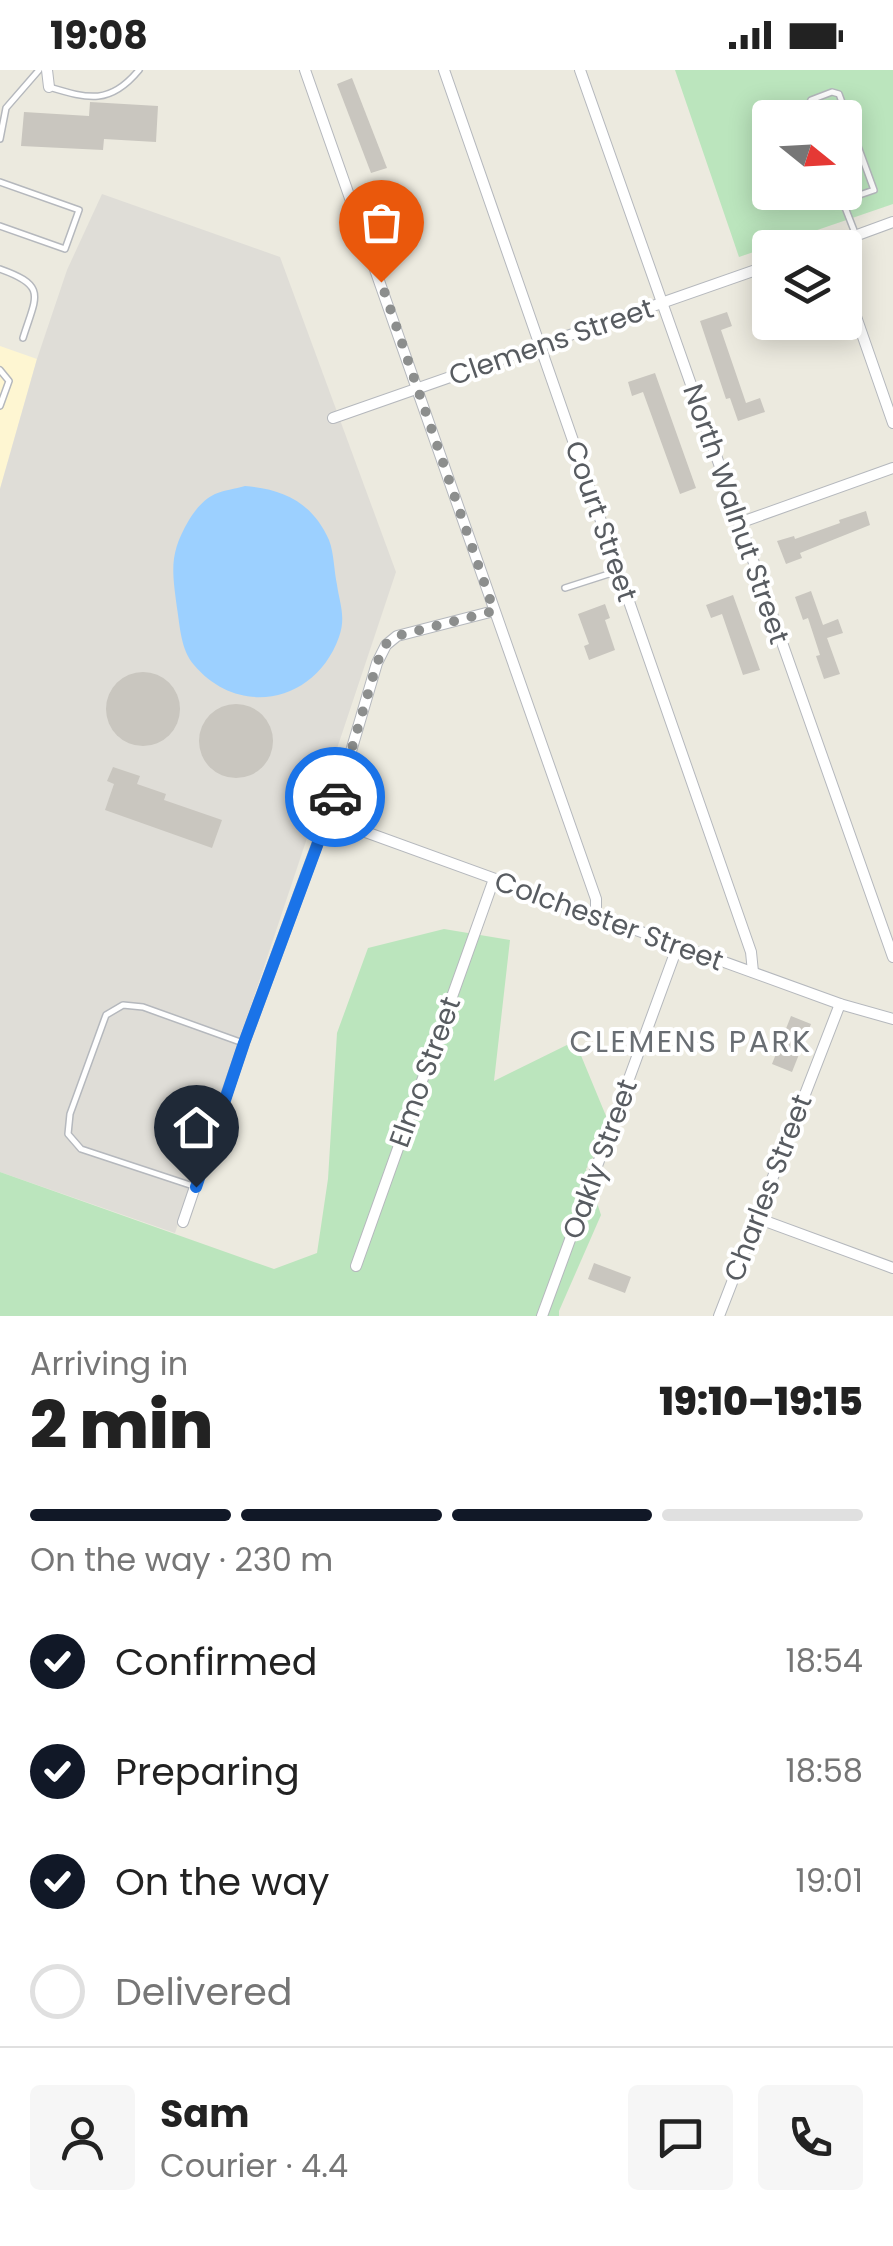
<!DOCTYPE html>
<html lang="en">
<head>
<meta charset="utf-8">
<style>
  :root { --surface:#fff; --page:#f6f6f6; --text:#222; --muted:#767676; --line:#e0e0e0; --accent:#111827 }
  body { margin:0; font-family:Poppins,sans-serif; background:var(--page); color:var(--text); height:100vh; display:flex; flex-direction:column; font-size:38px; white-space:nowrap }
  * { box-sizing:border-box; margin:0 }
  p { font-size:32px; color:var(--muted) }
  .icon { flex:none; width:55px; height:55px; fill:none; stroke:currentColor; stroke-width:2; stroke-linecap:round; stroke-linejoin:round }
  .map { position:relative; height:1246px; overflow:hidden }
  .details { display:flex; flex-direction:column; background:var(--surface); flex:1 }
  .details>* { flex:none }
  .needle { width:65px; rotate:108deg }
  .fabs { position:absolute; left:752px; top:30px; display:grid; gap:20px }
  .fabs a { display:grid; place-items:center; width:110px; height:110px; border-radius:10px; background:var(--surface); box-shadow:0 5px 25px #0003; font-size:50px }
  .pin { position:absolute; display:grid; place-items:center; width:85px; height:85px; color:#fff; margin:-102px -42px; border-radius:50% 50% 50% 0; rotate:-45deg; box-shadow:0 0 10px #0007 }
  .pin .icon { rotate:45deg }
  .courier { position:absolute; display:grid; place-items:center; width:100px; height:100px; margin:-50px; border:8px solid #1a73e8; border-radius:50%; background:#fff; color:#222; box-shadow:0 2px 12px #0007 }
  .headline em { font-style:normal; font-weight:800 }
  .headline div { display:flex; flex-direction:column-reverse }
  .headline { display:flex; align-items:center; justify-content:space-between; height:170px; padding:0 30px }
  h1 { font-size:65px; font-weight:800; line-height:75px }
  .bar { display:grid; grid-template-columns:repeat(4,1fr); gap:15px 10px; align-content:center; height:120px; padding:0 30px }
  .bar i { height:12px; border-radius:8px; background:var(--line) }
  .bar .current { background:var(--accent) }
  .bar p { grid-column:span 4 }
  .line { display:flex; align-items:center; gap:25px; padding:0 30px; border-top:2px solid var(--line) }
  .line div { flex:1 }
  .round { display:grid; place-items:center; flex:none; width:105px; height:105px; border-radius:10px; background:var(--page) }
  ol { padding:0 30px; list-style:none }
  li { display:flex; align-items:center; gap:30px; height:110px }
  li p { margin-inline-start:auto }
  li .icon { padding:10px; border-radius:50%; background:var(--accent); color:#fff; stroke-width:4 }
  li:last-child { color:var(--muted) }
  li i { width:55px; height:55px; border:5px solid var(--line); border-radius:50% }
  .status { display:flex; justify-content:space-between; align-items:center; height:70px; padding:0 50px; background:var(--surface); direction:ltr }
  .status svg { height:28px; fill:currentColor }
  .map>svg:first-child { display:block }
</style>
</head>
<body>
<div class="status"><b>19:08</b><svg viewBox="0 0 49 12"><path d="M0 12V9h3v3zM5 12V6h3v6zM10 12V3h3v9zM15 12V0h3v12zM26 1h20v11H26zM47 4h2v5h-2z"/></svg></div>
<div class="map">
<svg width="893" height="1246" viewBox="0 0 893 1246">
  <rect width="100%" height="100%" fill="#eceadf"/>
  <polygon fill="#fef6d2" points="0,276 37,289 0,419"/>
  <polygon fill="#dfddd7" points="102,124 280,187 396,502 175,1163 0,1102 0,419 37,289 67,200"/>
  <g fill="#bbe5bd" fill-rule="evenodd">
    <path d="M675 0H893V134L739 187ZM770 48H845V122H770Z"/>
    <polygon points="444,859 510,870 494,1011 575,971 611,1058 586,1099 601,1145 559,1241 559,1246 0,1246 0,1102 274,1199 317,1183 328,1109 337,963 368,878"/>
  </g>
  <path fill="#9cd0ff" d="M245 416C283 419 312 432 329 470 334 483 334 501 337 515 340 535 346 547 339 567 316 632 240 649 194 595 181 580 180 557 177 538 172 500 169 484 189 450 195 440 204 429 215 424 224 420 235 419 245 416Z"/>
  <g fill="#c9c6bf">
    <polygon points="352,8 387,98 371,103 337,14"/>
    <polygon points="90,32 158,36 156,72 104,69 103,80 21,76 24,42 89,46"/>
    <polygon points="727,242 732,256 721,260 746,333 760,328 765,342 738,351 730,328 726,329 700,251"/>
    <polygon points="655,303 696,418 680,424 643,322 632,326 628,312"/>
    <polygon points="866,441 870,455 800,483 802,488 786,494 777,471 794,466 795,469 840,453 839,450"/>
    <polygon points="811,521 823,555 838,549 843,563 827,568 840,604 824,609 816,586 820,585 808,548 803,550 795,527"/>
    <polygon points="733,525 760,600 743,605 722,544 711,548 706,535"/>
    <polygon points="605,534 610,548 605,550 615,580 589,590 584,576 589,574 578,544"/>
    <circle cx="143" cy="639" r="37"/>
    <circle cx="236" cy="671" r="37"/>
    <polygon points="113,697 140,706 137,714 166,724 164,730 222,750 212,778 105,740 114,714 107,711"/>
    <polygon points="791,946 811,954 792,1002 772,994"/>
    <polygon points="594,1193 631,1207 625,1223 588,1209"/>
  </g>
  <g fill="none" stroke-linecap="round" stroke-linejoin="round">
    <g stroke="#b5b8bd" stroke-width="8">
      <g id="service">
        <path d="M49 17C89 29 110 35 139 0"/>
        <polyline points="811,48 808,38 811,30 832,22 839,24 874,120 842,131"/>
        <polyline points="0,69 6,38 39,0"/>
        <polyline points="0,112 79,140 65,179 0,156"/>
        <polyline points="839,122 855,163"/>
        <path d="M0 199C48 216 36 226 23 268"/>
        <polyline points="0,300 9,311 0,336"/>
        <polyline points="565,518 618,501"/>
        <polyline points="193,1116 81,1079 68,1064 70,1044 106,945 123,935 143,937 243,973"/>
      </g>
    </g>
    <g stroke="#b5b8bd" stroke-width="12">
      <g id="minor">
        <polyline points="47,0 49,17"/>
        <path d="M305 0C404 276 498 553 596 829V845"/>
        <polyline points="444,0 751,882 753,902"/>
        <polyline points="580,0 893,887"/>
        <polyline points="822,178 893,152"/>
        <polyline points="845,215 893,353"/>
        <polyline points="333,348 770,195"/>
        <polyline points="739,453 893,398"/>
        <polyline points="327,748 840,934 893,949"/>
        <polyline points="757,1148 893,1198"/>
        <polyline points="183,1152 244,973 349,688 377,593 386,575 397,566 494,541"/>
        <polyline points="356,1196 494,809"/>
        <polyline points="542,1246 678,875"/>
        <polyline points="719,1246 840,934"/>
      </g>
    </g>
    <use href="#service" stroke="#fff" stroke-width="5"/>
    <use href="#minor" stroke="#fff" stroke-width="10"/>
  </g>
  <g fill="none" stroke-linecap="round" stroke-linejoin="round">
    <polyline stroke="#8c8e8d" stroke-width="10" stroke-dasharray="0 18" points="335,727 349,688 377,593 386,574 397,566 494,541 381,212"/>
    <polyline stroke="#1a73e8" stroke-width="12" points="196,1117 244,973 335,727"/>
  </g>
  <g text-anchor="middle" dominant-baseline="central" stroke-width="8" stroke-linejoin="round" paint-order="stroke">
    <g font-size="28" fill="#585c61" stroke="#fff">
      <text transform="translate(551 272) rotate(-19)">Clemens Street</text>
      <text transform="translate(736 444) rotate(71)">North Walnut Street</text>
      <text transform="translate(601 451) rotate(71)">Court Street</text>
      <text transform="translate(609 851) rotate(20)">Colchester Street</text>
      <text transform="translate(425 1002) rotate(-70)">Elmo Street</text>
      <text transform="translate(600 1089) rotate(-70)">Oakly Street</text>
      <text transform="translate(768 1118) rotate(-69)">Charles Street</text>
    </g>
    <g font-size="30" letter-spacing="2.5" fill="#696e73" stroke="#fff">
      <text x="691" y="971">CLEMENS PARK</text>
    </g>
  </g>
</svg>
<div class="fabs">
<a><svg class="needle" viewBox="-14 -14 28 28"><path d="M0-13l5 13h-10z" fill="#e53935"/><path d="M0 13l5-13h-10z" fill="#767676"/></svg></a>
<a><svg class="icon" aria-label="layers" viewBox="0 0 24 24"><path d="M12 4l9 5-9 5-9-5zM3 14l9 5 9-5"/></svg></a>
</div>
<div class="pin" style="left:381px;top:212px;background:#ea580c"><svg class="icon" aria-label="bag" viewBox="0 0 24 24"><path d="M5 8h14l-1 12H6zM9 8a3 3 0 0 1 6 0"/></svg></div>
<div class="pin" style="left:196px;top:1117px;background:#1f2937"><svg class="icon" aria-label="home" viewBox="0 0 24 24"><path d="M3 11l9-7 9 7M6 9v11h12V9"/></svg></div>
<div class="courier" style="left:335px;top:727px"><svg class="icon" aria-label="car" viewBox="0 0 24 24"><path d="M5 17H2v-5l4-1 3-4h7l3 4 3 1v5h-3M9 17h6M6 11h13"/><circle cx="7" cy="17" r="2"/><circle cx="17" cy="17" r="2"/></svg></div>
</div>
<section class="details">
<div class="headline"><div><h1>2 min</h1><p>Arriving in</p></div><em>19:10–19:15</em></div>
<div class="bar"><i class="current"></i><i class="current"></i><i class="current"></i><i></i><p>On the way · 230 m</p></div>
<ol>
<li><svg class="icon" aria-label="check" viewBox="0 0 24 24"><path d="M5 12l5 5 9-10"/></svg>Confirmed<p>18:54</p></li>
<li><svg class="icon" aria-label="check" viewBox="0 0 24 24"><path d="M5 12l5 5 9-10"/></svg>Preparing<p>18:58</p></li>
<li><svg class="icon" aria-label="check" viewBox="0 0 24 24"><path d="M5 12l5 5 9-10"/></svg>On the way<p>19:01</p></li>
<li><i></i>Delivered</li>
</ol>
<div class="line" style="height:180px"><a class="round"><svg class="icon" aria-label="person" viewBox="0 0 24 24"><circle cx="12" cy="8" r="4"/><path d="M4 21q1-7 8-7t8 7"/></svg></a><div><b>Sam</b><p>Courier · 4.4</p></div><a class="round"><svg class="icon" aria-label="chat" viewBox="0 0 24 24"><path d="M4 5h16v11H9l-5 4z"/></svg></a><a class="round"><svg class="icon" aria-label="phone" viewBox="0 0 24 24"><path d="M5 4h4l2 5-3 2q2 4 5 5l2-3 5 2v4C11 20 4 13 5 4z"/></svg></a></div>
</section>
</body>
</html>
